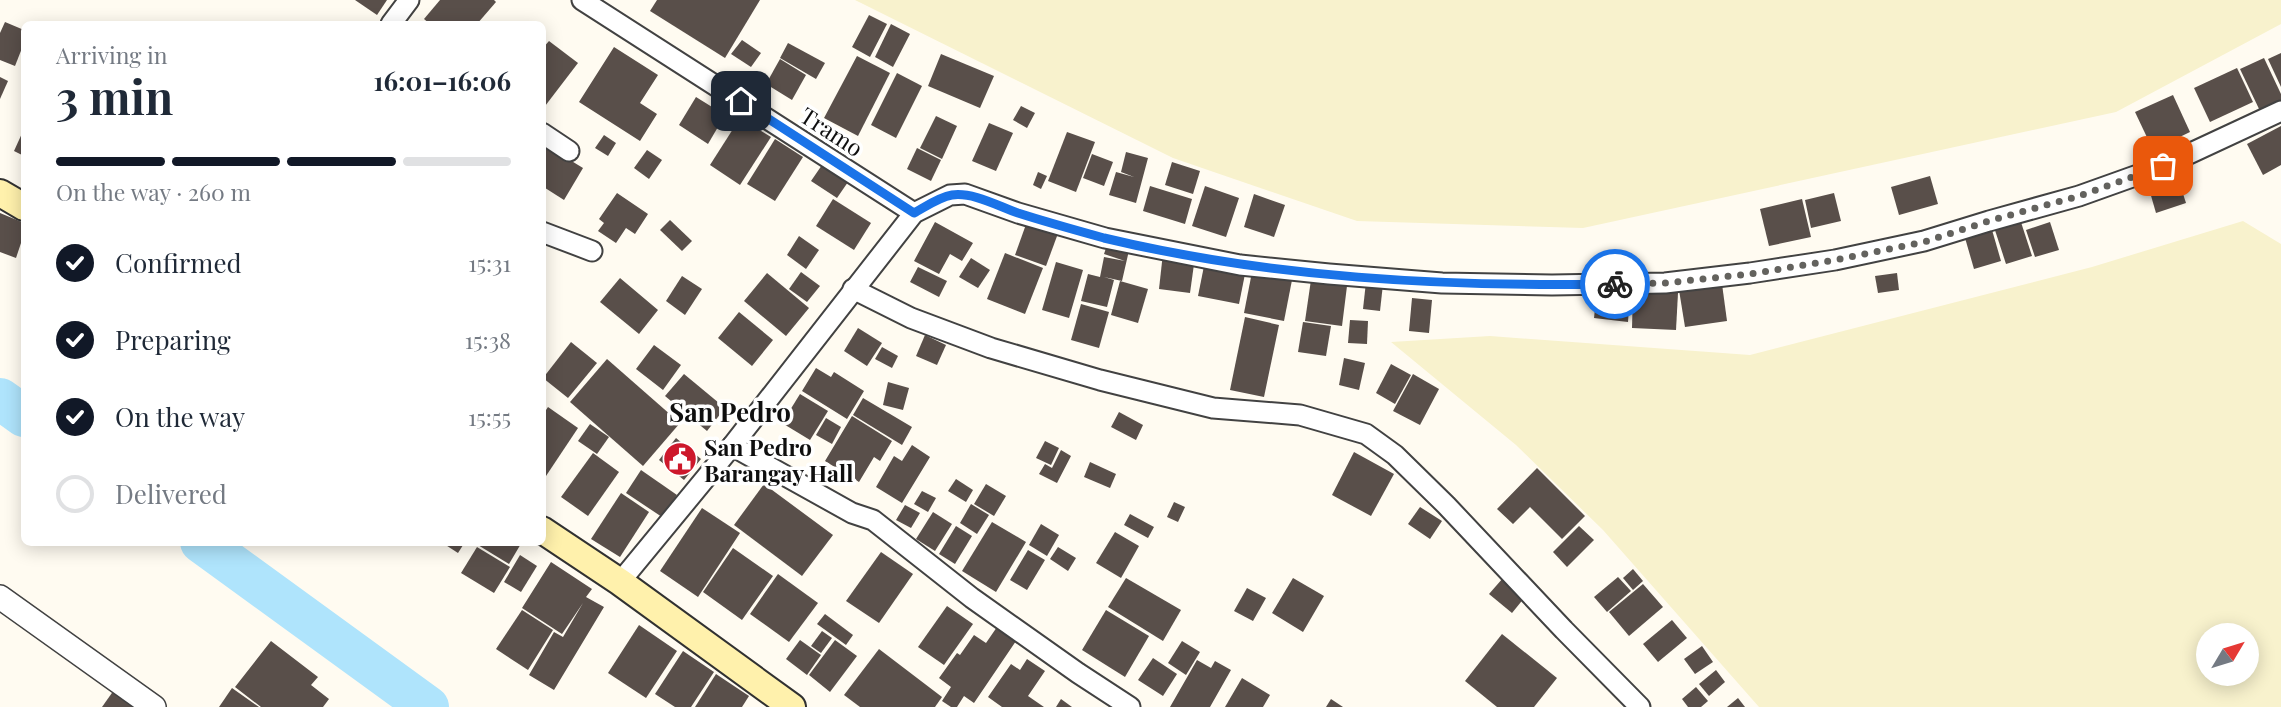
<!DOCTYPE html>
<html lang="en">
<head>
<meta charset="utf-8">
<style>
  :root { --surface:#fff; --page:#f2f2f3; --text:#1f2937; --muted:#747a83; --line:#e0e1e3; --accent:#111827 }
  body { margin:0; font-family:"Playfair Display",serif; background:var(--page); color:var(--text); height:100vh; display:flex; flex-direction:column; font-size:26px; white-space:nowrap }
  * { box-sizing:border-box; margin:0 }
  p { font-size:23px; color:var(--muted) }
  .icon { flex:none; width:38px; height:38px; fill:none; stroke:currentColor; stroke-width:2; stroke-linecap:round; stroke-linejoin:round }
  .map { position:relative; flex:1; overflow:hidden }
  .drawer { position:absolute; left:21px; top:21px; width:525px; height:525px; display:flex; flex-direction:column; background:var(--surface); border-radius:10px; box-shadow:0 4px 18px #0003 }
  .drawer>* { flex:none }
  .needle { width:46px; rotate:52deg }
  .buttons { position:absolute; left:2196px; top:623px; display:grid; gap:14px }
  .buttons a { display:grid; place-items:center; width:63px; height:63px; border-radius:50%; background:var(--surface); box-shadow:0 4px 18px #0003; font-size:35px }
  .pin { position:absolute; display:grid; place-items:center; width:60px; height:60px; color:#fff; margin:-30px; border-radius:14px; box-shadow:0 4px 10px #0006 }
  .courier { position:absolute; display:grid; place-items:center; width:70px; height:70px; margin:-35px; border:5px solid #1a73e8; border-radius:50%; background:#fff; color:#222; box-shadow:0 2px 9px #0007 }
  .headline em { font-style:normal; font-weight:700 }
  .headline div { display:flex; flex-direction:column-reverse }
  .headline { display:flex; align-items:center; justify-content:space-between; height:119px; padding:0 35px }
  h1 { font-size:46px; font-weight:700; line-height:52px }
  .bar { display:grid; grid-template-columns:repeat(4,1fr); gap:10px 7px; align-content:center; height:84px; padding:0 35px }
  .bar i { height:9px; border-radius:5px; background:var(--line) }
  .bar .on { background:var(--accent) }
  .bar p { grid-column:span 4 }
  ol { padding:0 35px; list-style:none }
  li { display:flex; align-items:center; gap:21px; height:77px }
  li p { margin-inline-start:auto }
  li .icon { padding:7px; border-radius:50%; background:var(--accent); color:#fff; stroke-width:4 }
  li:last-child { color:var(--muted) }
  li i { width:38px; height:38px; border:4px solid var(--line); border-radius:50% }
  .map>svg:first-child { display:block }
</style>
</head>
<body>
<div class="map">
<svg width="2281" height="707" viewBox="0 0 2281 707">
  <rect width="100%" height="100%" fill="#fffbf1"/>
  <g fill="#f8f2cd" fill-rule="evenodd">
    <polygon points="855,0 2281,0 2281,24 2116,112 1583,228 1357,221 1173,158"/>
    <path d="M2243 221 2281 244V707H1759L1603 530 1516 445 1391 342 1490 336 1750 355 2092 267ZM2208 635H2247V674H2208Z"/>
  </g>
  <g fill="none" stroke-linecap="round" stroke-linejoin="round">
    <g stroke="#afe4fc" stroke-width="42">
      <polyline points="0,399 24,416"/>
      <polyline points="201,542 428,707"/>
    </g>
  </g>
  <g fill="#594f4a">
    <polygon points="355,0 387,0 377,15"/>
    <polygon points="440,0 494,0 496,2 477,24 430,24 424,19"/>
    <polygon points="657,0 760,0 725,58 650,11"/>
    <polygon points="869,15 887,24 870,57 852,47"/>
    <polygon points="5,22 24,30 24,43 15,66 0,60 0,33"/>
    <polygon points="891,24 910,34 893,67 875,57"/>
    <polygon points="742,40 761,53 751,67 731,54"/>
    <polygon points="549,41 578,63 542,110 542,49"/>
    <polygon points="788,43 825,63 816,79 780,58"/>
    <polygon points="614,47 658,75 640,103 657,114 640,141 579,102"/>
    <polygon points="2281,53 2281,87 2268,59"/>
    <polygon points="941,54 994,76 980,108 928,86"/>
    <polygon points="857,56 890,73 858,136 824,118"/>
    <polygon points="2264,58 2281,94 2281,101 2260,111 2240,69"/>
    <polygon points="780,59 806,75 792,100 766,84"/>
    <polygon points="2237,68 2253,102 2210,122 2194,88"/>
    <polygon points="897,73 922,86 896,138 871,125"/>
    <polygon points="0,77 8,81 0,99"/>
    <polygon points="2173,95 2190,132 2153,150 2135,112"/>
    <polygon points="696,97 725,115 708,144 679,125"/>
    <polygon points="1021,106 1035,113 1027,128 1013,120"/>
    <polygon points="936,116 957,126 942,159 920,148"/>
    <polygon points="740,118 771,137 740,185 710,165"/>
    <polygon points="989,123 1013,133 996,171 972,161"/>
    <polygon points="2281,126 2281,165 2263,175 2247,144"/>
    <polygon points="24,129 24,156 14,151"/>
    <polygon points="1067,132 1095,142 1076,192 1048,181"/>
    <polygon points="604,135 616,143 608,156 595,148"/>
    <polygon points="775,139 803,157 775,201 747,184"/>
    <polygon points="547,146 583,168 564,200 542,186 542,155"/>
    <polygon points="917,148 941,160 931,181 907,169"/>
    <polygon points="647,150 662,160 649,179 634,168"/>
    <polygon points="1126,152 1148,158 1136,203 1109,195 1116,172 1134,177 1121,172"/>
    <polygon points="1092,154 1113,162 1104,186 1083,178"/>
    <polygon points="1172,162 1200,171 1193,194 1165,185"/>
    <polygon points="822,165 848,182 837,198 811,181"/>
    <polygon points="2174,166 2186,203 2156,213 2145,175"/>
    <polygon points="1038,172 1047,176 1041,189 1033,185"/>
    <polygon points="1930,176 1938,204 1899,215 1891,187"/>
    <polygon points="1150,186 1192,199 1185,224 1143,211"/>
    <polygon points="1205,186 1239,198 1226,237 1192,226"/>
    <polygon points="617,193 648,214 635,234 626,228 616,243 598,231 604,223 599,219"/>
    <polygon points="1834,193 1841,221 1811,228 1805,200"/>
    <polygon points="1254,194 1285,205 1274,237 1244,227"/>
    <polygon points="833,199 871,223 854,250 816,226"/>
    <polygon points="1802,199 1811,237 1769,246 1760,209"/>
    <polygon points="0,213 24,223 24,234 16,258 0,252"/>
    <polygon points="2018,213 2032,256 2006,264 1992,221"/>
    <polygon points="1029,216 1060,228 1046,266 1015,255"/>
    <polygon points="670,220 692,241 682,251 660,230"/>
    <polygon points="935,222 973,243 962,261 950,254 939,274 914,261"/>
    <polygon points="2050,222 2059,250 2035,257 2026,230"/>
    <polygon points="1990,223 2001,261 1974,269 1963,231"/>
    <polygon points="799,236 819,250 806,269 787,255"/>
    <polygon points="1109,239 1130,246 1122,281 1104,277 1114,280 1107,307 1081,301 1088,274 1100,277 1104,257 1125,261 1104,254"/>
    <polygon points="1005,253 1043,268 1025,314 987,299"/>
    <polygon points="1163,253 1195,257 1190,293 1159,289"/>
    <polygon points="971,258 990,270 978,288 959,277"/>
    <polygon points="1205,261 1246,269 1239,304 1198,296"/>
    <polygon points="1056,262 1083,270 1069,318 1042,310"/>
    <polygon points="918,267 947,281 939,297 910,282"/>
    <polygon points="801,272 820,286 807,302 789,289"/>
    <polygon points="1252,272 1292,280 1284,321 1244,313"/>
    <polygon points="767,273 809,308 786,336 744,301"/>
    <polygon points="1312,273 1348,278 1342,326 1305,321"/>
    <polygon points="1897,273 1899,290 1878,293 1875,276"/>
    <polygon points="682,276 702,289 685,315 666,301"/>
    <polygon points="620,278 658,310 639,334 600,302"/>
    <polygon points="1120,281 1148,289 1138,323 1111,315"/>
    <polygon points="1366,282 1383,284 1380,311 1363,309"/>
    <polygon points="1722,284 1727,321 1685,327 1679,290"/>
    <polygon points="1633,290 1678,293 1676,330 1632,328"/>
    <polygon points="1597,291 1630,294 1628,322 1594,318"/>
    <polygon points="1412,298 1432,300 1429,333 1409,331"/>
    <polygon points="1081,304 1109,312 1099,348 1071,340"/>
    <polygon points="739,312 773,340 752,366 718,338"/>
    <polygon points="1245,317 1279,325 1264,397 1230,390"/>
    <polygon points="1350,320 1368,321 1367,344 1348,343"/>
    <polygon points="1303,322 1331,326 1326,356 1298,352"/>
    <polygon points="858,328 882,343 867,366 844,351"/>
    <polygon points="925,335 946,345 937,365 916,356"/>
    <polygon points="571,342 597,363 568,398 543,378"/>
    <polygon points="654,345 681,365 663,390 636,369"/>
    <polygon points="882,347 898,356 892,368 875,359"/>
    <polygon points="1344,358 1365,363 1359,390 1339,385"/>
    <polygon points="607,359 680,423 643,466 570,402"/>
    <polygon points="1391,364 1411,375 1395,404 1376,393"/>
    <polygon points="816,368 831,377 834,372 864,391 847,419 802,391"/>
    <polygon points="684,374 725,408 707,431 665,396"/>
    <polygon points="1413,374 1439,389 1420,425 1393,411"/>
    <polygon points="888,382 909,388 903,410 883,405"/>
    <polygon points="800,394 828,411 810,440 782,423"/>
    <polygon points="863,398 912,427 902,445 853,415"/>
    <polygon points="548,407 578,428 542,482 542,416"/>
    <polygon points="1119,412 1143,425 1136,440 1111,427"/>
    <polygon points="852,416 892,441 880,461 874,457 859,482 825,461"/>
    <polygon points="826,418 841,427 832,444 816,435"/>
    <polygon points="590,424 609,437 597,454 578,441"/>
    <polygon points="676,438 701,459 684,480 659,460"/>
    <polygon points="1045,441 1059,448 1051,465 1036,458"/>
    <polygon points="912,445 930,457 902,503 876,487 894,456 902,461"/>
    <polygon points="1061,450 1071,456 1057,483 1039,474 1045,464 1052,468"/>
    <polygon points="1354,452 1394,474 1371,516 1332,495"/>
    <polygon points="593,453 619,472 588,516 561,497"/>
    <polygon points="1090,462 1116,474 1110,488 1084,477"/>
    <polygon points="1537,468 1585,516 1562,539 1530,507 1513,524 1497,509"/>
    <polygon points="641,470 677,495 662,517 626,493"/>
    <polygon points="956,479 973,490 966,502 948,491"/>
    <polygon points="764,484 833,535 802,576 734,525"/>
    <polygon points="986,484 1006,496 994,516 974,504"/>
    <polygon points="922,491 936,498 928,512 914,504"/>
    <polygon points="621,493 649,512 620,557 591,539"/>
    <polygon points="1174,502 1185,507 1178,522 1167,517"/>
    <polygon points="971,504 989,515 977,534 960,523"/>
    <polygon points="905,505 920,513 911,528 896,520"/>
    <polygon points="1420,507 1442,521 1430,539 1408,524"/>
    <polygon points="702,508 740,533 698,597 660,571"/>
    <polygon points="933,512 952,524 935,551 916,539"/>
    <polygon points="1130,514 1154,527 1148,538 1124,525"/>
    <polygon points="992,522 1026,542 996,592 962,571"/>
    <polygon points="1041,524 1059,535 1047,556 1029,545"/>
    <polygon points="956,526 972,536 955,564 939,554"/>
    <polygon points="1579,526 1594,540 1567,567 1553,552"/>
    <polygon points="1115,532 1139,546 1121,578 1096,563"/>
    <polygon points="441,542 465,542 458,553"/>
    <polygon points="473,542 522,542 509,564"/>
    <polygon points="477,547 510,567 494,593 461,573"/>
    <polygon points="1058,547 1076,558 1068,571 1050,559"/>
    <polygon points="733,548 773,576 742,620 703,592"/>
    <polygon points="1028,550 1045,560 1027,590 1010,580"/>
    <polygon points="881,552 913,574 879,623 846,601"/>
    <polygon points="520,555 537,566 521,592 504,582"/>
    <polygon points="551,562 592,589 586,597 604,607 554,690 529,675 554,632 563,637 583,603 562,634 522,608"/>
    <polygon points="1633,569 1643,581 1633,590 1623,578"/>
    <polygon points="778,574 818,603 789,642 750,614"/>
    <polygon points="1618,577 1631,591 1607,612 1594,597"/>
    <polygon points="1126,578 1181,610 1163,641 1108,607"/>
    <polygon points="1293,578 1324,596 1303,632 1272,613"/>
    <polygon points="1503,578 1525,597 1512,613 1489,594"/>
    <polygon points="1643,584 1663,607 1629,636 1609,612"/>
    <polygon points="1247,588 1266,598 1253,621 1234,611"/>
    <polygon points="947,606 973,624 944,665 918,647"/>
    <polygon points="522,610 553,630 528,670 496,649"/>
    <polygon points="1106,610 1149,636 1125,677 1082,650"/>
    <polygon points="825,614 853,635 846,645 817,624"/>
    <polygon points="1672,620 1687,638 1658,662 1643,644"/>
    <polygon points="639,625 677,651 646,698 608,673"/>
    <polygon points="997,627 1016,641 974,703 964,696 957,707 951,707 942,701 951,687 939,678 957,653 960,655 974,635 986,643"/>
    <polygon points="822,631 832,638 821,653 811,646"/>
    <polygon points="1502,634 1557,678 1534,707 1497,707 1465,681"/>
    <polygon points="800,640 821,655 807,675 786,659"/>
    <polygon points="835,640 857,656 830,692 809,675"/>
    <polygon points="271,641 318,677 311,685 329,699 323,707 261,707 235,687"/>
    <polygon points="1182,641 1200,652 1186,675 1168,663"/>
    <polygon points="1702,646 1713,662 1695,674 1684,659"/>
    <polygon points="879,649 942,697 935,707 860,707 844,695"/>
    <polygon points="683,651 714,672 691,707 675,707 655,694"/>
    <polygon points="1153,658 1177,674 1163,696 1138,680"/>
    <polygon points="1027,659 1045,671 1028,696 1044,707 1002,707 988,697 1011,664 1020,670"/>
    <polygon points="1197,660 1211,668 1215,661 1231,670 1210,707 1170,707"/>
    <polygon points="1716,670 1725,682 1709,696 1699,684"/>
    <polygon points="716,674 749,696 742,707 695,707"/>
    <polygon points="1242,678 1270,695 1263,707 1225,707"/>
    <polygon points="1696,687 1708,701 1701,707 1688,707 1682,699"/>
    <polygon points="232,688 259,707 219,707"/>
    <polygon points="114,690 138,707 102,707"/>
    <polygon points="1738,698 1745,707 1727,707"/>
    <polygon points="1061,699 1072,707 1056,707"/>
    <polygon points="1331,699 1343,707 1326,707"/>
  </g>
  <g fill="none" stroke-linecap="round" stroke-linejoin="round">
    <g stroke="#424242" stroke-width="23">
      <g id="minor">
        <polyline points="582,0 914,213"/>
        <polyline points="391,24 409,0"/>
        <polyline points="542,133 569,151"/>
        <polyline points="542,232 592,251"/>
        <polyline points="853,289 911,318 991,348 1100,380 1213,408 1300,415 1366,434 1395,455 1446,505 1564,630 1640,707"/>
        <polyline points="732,446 852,513 873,520 972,598 1078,673 1130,707"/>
        <polyline points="620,582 732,446 914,213 950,195 965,194 1018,213 1105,238 1240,265 1329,274 1442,283 1552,285 1665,283 1750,273 1835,260 1924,241 1989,221 2079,196 2163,166 2281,111"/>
      </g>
    </g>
    <g stroke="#424242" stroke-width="26">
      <polyline id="tertiary" points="0,597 154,707"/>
    </g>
    <g stroke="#313131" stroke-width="30">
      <g id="secondary">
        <polyline points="0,193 24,207"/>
        <polyline points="542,530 620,582 792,707"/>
      </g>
    </g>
    <use href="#minor" stroke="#fff" stroke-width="19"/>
    <use href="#tertiary" stroke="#fff" stroke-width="23"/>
    <use href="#secondary" stroke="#fff1ac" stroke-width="26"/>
  </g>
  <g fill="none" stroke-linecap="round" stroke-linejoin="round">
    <polyline stroke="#63625e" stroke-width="7" stroke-dasharray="0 12.6" points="1615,284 1665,283 1750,274 1835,260 1924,242 1989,221 2079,196 2163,166"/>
    <path stroke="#1a73e8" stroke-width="9" d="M741 101 914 213C925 207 939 197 952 195 973 192 998 206 1018 213 1046 222 1075 230 1104 238 1271 278 1444 287 1615 284"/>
  </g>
  <defs>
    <g id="civic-disc" transform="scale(1.75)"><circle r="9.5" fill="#cd182b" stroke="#fff"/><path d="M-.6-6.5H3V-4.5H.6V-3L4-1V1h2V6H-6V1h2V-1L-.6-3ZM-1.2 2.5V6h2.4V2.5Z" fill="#fff"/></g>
  </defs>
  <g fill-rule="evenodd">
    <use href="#civic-disc" x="680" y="459"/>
  </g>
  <g text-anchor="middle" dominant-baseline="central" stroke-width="7" stroke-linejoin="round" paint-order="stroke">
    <g font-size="23" fill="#0f0f0f" stroke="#fff">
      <text transform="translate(832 131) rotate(33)">Tramo</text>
    </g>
    <g font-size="23" font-weight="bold" fill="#0f0f0f" stroke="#fff" text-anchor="start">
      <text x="704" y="446">San Pedro<tspan x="704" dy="26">Barangay Hall</tspan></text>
    </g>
    <g font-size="26" font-weight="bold" fill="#0f0f0f" stroke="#fff">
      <text x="730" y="411">San Pedro</text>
    </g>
  </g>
</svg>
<div class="buttons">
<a><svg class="needle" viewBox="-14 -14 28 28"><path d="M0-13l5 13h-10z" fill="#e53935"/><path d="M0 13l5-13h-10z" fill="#747a83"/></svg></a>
</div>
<div class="pin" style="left:2163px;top:166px;background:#ea580c"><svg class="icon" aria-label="bag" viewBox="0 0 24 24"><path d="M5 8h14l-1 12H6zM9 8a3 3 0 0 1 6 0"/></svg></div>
<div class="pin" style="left:741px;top:101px;background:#1f2937"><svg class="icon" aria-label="home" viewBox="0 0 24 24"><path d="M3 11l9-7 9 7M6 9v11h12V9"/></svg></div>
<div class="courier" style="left:1615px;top:284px"><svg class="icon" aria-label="bike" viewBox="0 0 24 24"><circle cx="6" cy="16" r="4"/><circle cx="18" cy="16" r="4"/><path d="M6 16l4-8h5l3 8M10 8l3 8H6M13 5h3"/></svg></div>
<section class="drawer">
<div class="headline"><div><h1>3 min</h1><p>Arriving in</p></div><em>16:01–16:06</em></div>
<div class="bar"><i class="on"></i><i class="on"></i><i class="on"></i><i></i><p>On the way · 260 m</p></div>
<ol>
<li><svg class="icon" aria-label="check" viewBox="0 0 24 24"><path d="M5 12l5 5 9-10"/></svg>Confirmed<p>15:31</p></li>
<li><svg class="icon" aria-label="check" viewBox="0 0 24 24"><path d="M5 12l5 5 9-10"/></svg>Preparing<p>15:38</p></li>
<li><svg class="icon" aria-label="check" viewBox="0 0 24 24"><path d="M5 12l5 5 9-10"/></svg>On the way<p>15:55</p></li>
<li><i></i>Delivered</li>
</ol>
</section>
</div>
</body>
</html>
